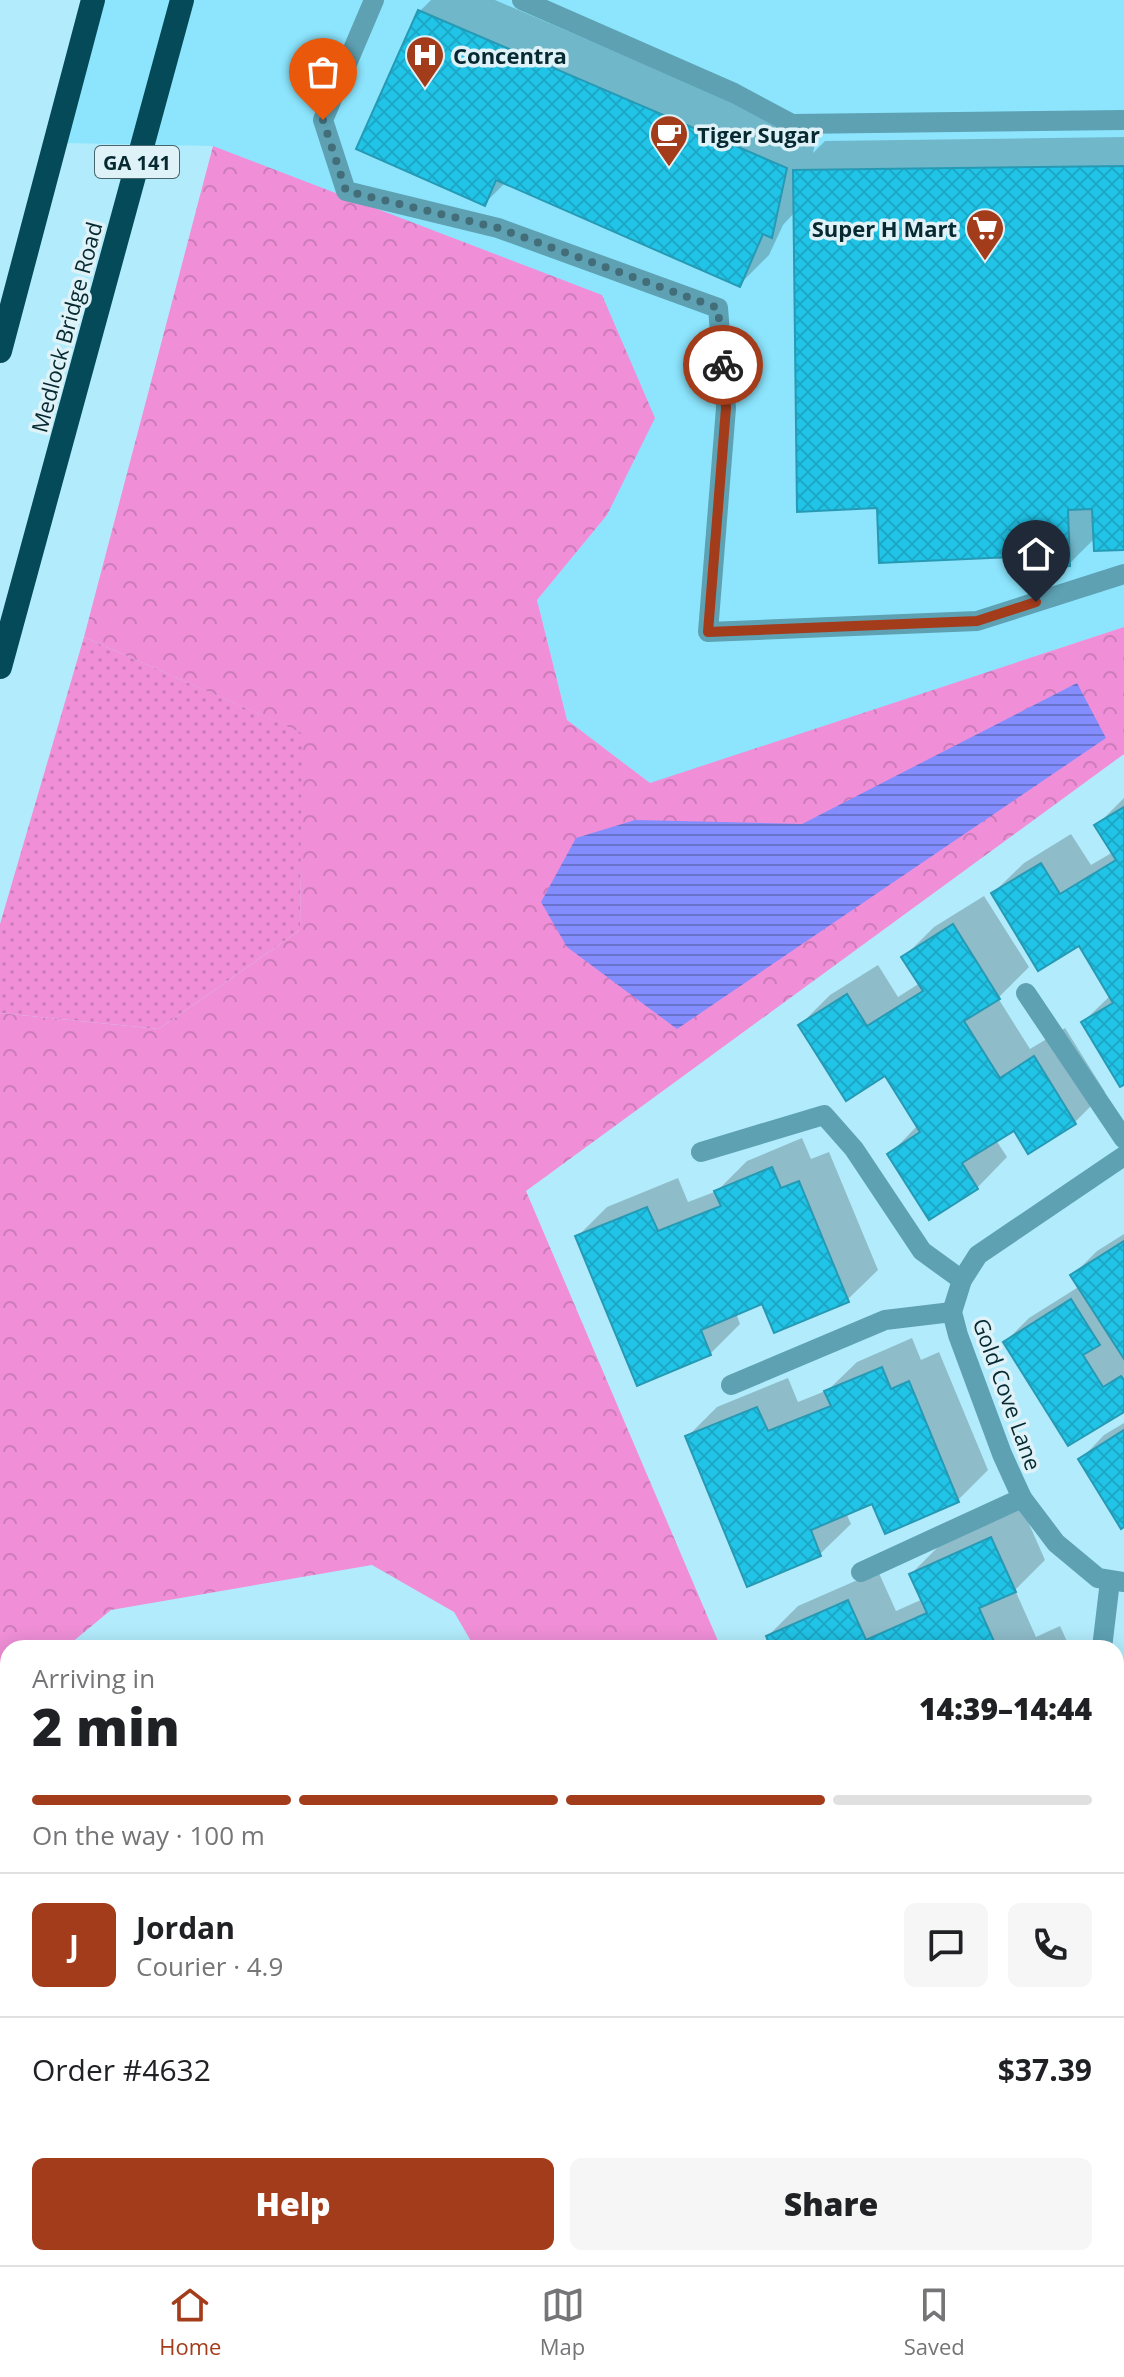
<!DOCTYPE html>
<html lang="en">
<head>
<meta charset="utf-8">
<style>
  :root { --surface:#fff; --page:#f6f6f6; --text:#202124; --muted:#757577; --line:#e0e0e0; --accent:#a33c1b }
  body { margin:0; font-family:"Open Sans",sans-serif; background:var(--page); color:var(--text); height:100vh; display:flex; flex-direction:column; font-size:30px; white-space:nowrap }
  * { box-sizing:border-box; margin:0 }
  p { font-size:26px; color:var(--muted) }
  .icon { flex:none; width:44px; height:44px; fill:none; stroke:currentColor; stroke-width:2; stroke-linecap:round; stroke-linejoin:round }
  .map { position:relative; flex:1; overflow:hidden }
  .details { position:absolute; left:0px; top:1640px; width:1124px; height:626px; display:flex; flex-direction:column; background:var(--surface); border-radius:24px 24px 0 0; box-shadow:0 4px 20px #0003 }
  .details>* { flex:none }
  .pin { position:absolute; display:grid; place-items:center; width:68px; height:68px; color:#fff; margin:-82px -34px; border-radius:50% 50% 50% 0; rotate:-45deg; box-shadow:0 0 8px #0007 }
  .pin .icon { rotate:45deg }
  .courier { position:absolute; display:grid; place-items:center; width:80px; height:80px; margin:-40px; border:6px solid #a33c1b; border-radius:50%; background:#fff; color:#222; box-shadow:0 2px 10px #0007 }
  .summary em { font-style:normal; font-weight:800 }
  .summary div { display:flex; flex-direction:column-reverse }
  .summary { display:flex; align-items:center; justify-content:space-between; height:136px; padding:0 32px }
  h1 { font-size:52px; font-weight:800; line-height:60px }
  .bar { display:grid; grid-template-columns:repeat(4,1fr); gap:12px 8px; align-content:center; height:96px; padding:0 32px }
  .bar i { height:10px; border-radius:6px; background:var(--line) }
  .bar .current { background:var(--accent) }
  .bar p { grid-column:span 4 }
  .line { display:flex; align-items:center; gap:20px; padding:0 32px; border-top:2px solid var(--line) }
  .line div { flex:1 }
  .round { display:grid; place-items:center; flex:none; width:84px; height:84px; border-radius:12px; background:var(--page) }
  .action { display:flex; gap:16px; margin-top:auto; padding:16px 32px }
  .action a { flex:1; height:92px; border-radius:12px; background:var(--accent); color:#fff; font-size:32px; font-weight:800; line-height:92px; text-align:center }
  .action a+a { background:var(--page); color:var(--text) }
  .menu { display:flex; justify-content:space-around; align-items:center; height:112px; border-top:2px solid var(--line); background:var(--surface); font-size:22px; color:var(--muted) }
  .menu a { display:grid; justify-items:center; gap:4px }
  .menu .current { color:var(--accent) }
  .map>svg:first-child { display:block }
</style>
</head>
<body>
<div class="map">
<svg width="1124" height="2265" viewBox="0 0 1124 2265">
  <defs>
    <pattern id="grass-dots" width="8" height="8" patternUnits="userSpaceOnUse" patternTransform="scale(2)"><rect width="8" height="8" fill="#f08fd7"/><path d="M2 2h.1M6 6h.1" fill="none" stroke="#cc7bb9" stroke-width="1.8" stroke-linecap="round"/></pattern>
    <pattern id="forest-crowns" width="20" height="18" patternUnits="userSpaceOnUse" patternTransform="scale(2)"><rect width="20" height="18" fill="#f08fd7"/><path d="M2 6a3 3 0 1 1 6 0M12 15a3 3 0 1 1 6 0" fill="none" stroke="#cc7bb9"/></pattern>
    <pattern id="water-rules" width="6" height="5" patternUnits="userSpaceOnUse" patternTransform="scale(2)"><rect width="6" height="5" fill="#838dfe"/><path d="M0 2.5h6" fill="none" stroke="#6973ce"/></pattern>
    <pattern id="building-cross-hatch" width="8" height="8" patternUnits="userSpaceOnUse" patternTransform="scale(2)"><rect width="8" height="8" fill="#20c4e7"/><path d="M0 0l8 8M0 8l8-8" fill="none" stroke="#1ca8c7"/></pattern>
  </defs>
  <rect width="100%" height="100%" fill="#b2ecfc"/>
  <polygon fill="#8ce5fd" points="101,0 1124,0 1124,627 651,784 567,720 537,600 607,515 213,146 63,143"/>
  <polygon fill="url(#grass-dots)" points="84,637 303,733 300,930 159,1029 0,1013 0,924"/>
  <g fill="url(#forest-crowns)">
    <polygon points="213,146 602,295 655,418 607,515 537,600 567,720 650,783 1124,627 1124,754 526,1191 721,1648 475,1648 454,1612 372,1565 111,1610 65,1648 8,1648 8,1694 0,1700 0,1013 159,1029 300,930 302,733 84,637"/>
    <polygon points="1124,2014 1124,2090 1116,2095 1116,2020"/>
    <polygon points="785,2258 1032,2258 1033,2265 788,2265"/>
  </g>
  <polygon fill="#f08fd7" points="8,1786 8,2258 695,2258 697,2265 0,2265 0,1793"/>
  <polygon fill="url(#water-rules)" points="1077,683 1106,738 677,1029 567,947 541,902 576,838 635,820 802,824"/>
  <g fill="#0003">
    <polygon points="431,0 495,0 816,138 813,153 825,141 1124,137 1124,548 1095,538 1069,564 879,506 795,212 783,225 769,255 739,285 506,182 484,204 420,11"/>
    <polygon points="1124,798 1124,1083 1083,1022 1111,995 1080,943 993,893 1024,863 1071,834 1091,865 1113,852 1097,825"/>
    <polygon points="984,896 1029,967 998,998 1030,1049 1065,1028 1105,1092 1075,1122 1029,1151 1015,1128 996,1140 1007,1157 977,1188 890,1154 918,1125 886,1074 800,1025 830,995 878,965 898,997 920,983 904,957 934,927"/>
    <polygon points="802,1138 811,1159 829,1152 878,1270 847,1300 763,1302 736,1313 740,1324 710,1354 577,1237 607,1207 678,1178 688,1202 717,1191 747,1161"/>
    <polygon points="1124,1234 1124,1409 1005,1342 1029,1318 1080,1286 1073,1275 1097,1251"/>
    <polygon points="912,1338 921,1360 939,1352 988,1470 957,1501 873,1502 846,1513 851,1524 820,1554 687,1437 717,1407 788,1378 798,1402 828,1390 857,1362"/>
    <polygon points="1124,1423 1124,1525 1081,1459 1104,1435"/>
    <polygon points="1022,1508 1045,1560 1015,1590 1036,1637 1060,1626 1070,1648 773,1648 768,1636 798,1606 878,1571 896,1611 923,1599 911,1574 941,1544"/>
    <polygon points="1116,1758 1124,1773 1116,1781"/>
    <polygon points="1116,1847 1120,1854 1124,1852 1124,1925 1116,1930"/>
    <polygon points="1124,2220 1124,2265 1074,2265 1074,2258 1116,2258 1116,2221"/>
  </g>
  <g fill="url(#building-cross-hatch)" stroke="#269ab4" stroke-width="2">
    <polygon points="418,10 787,168 772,238 763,234 740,287 496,180 485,206 356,149"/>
    <polygon points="1124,166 1124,550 1094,551 1092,509 1068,510 1070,566 1032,568 1032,556 879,563 877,508 797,512 793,170"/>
    <polygon points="1124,807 1124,1085 1120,1087 1081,1022 1113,1003 1079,946 1038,971 991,893 1041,863 1060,894 1116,860 1094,825"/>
    <polygon points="953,924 1000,999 964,1021 1000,1078 1034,1056 1076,1124 1028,1154 1014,1131 962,1163 978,1189 929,1220 887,1154 920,1132 885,1076 846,1101 798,1025 847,994 867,1026 923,991 901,957"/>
    <polygon points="772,1167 781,1188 799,1181 849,1302 774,1333 762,1304 701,1330 711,1355 637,1386 575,1236 647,1207 658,1231 721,1206 714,1191"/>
    <polygon points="1124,1241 1124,1359 1070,1275"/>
    <polygon points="1071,1299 1100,1345 1083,1355 1103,1387 1121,1376 1124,1380 1124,1412 1068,1446 1003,1342"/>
    <polygon points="882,1367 891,1389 909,1381 959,1502 885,1534 872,1504 811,1530 821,1556 747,1587 685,1436 757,1407 768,1431 831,1406 824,1391"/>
    <polygon points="1124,1430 1124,1527 1121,1529 1078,1459"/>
    <polygon points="991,1537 1016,1592 979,1608 997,1648 771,1648 766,1636 848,1600 866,1640 927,1613 909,1574"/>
    <polygon points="1116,1869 1124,1884 1124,1928 1116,1932"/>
    <polygon points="1124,2145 1124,2178 1116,2166 1116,2150"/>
    <polygon points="1116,2235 1124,2235 1124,2265 1072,2265 1072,2258 1116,2258"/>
  </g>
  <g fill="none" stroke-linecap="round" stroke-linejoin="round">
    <g stroke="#5da1b3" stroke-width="20">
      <polyline points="374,0 323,120 346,191 498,228 718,308 726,408 708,632 977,621 1124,574"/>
      <polyline points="522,0 734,93 792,124 1124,120"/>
      <polyline points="1026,993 1124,1139"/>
      <polyline points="701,1152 824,1115 854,1149 922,1251 962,1280"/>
      <polyline points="1124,1156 978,1255 962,1280 952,1312 958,1335 1002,1454 1022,1498 1056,1543 1098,1578 1124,1582"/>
      <polyline points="731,1385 885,1320 952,1312"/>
      <polyline points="861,1572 1022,1498"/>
      <polyline points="1102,1648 1110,1581"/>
      <polyline points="1116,1731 1124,1745"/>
      <polyline points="1116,1957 1124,1953"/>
    </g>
    <g stroke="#054a59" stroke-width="24">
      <polyline points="0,351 93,0"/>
      <polyline points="0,667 182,0"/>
    </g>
  </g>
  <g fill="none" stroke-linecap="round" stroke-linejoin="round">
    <polyline stroke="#426d79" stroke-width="8" stroke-dasharray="0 14.4" points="323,120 346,191 498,228 718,308 723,365"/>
    <polyline stroke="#a33c1b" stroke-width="10" points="723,365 726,408 708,632 977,621 1036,602"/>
  </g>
  <defs>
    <g id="hospital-pin" transform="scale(2)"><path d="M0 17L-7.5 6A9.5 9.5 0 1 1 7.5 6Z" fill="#a33c1b" stroke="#dff2f7"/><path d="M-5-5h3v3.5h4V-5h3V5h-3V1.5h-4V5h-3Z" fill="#fff"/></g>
    <g id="cafe-pin" transform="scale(2)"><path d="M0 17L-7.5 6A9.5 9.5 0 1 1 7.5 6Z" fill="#a33c1b" stroke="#dff2f7"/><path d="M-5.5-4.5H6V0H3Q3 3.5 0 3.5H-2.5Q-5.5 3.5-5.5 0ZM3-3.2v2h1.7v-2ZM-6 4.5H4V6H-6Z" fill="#fff"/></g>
    <g id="supermarket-pin" transform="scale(2)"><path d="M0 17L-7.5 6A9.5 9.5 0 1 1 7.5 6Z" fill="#a33c1b" stroke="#dff2f7"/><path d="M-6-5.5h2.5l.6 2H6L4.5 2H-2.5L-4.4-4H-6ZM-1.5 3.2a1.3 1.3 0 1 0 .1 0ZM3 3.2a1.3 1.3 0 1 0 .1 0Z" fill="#fff"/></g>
  </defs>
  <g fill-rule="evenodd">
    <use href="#hospital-pin" x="425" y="55"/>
    <use href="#cafe-pin" x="669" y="134"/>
    <use href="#supermarket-pin" x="985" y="228"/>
  </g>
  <g text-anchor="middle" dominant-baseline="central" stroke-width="7" stroke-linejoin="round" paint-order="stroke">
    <rect fill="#dff2f7" stroke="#47656d" stroke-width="2" x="95" y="146" width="84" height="32" rx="6"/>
    <g font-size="20" font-weight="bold" fill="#062932">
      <text x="137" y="162">GA 141</text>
    </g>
    <g font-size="22" font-weight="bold" fill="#062932" stroke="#dff2f7" text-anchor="start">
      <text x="453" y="55">Concentra</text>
      <text x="697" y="134">Tiger Sugar</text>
      <text x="957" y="228" text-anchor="end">Super H Mart</text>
    </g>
    <g font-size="22" fill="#062932" stroke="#dff2f7">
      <text transform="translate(66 327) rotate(-75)">Medlock Bridge Road</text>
      <text transform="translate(1008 1394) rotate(70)">Gold Cove Lane</text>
    </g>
  </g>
</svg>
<div class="pin" style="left:323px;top:120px;background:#ea580c"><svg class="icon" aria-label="bag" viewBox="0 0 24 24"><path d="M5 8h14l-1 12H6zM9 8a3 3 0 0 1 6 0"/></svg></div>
<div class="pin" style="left:1036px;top:602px;background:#1f2937"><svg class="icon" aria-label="home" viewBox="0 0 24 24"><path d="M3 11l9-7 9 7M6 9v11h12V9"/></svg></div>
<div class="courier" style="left:723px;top:365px"><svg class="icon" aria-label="bike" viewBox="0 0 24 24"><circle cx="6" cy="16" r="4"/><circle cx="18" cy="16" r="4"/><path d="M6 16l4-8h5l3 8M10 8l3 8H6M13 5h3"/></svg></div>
<section class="details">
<div class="summary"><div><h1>2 min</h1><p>Arriving in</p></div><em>14:39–14:44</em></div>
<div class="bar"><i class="current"></i><i class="current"></i><i class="current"></i><i></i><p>On the way · 100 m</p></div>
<div class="line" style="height:144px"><b class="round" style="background:var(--accent);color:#fff">J</b><div><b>Jordan</b><p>Courier · 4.9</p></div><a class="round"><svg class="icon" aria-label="chat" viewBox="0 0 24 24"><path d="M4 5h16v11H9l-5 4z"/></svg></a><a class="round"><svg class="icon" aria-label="phone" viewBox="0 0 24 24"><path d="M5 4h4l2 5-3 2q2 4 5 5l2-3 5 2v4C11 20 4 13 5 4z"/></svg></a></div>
<div class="line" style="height:104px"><div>Order #4632</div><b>$37.39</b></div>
<div class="action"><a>Help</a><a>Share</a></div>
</section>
</div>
<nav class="menu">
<a class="current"><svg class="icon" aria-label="home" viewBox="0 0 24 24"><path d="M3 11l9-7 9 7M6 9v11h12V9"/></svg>Home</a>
<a><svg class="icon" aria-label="map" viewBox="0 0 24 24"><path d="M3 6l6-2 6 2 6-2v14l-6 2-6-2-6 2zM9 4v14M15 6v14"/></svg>Map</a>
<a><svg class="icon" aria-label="saved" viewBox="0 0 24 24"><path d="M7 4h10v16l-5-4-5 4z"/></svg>Saved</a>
</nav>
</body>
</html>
